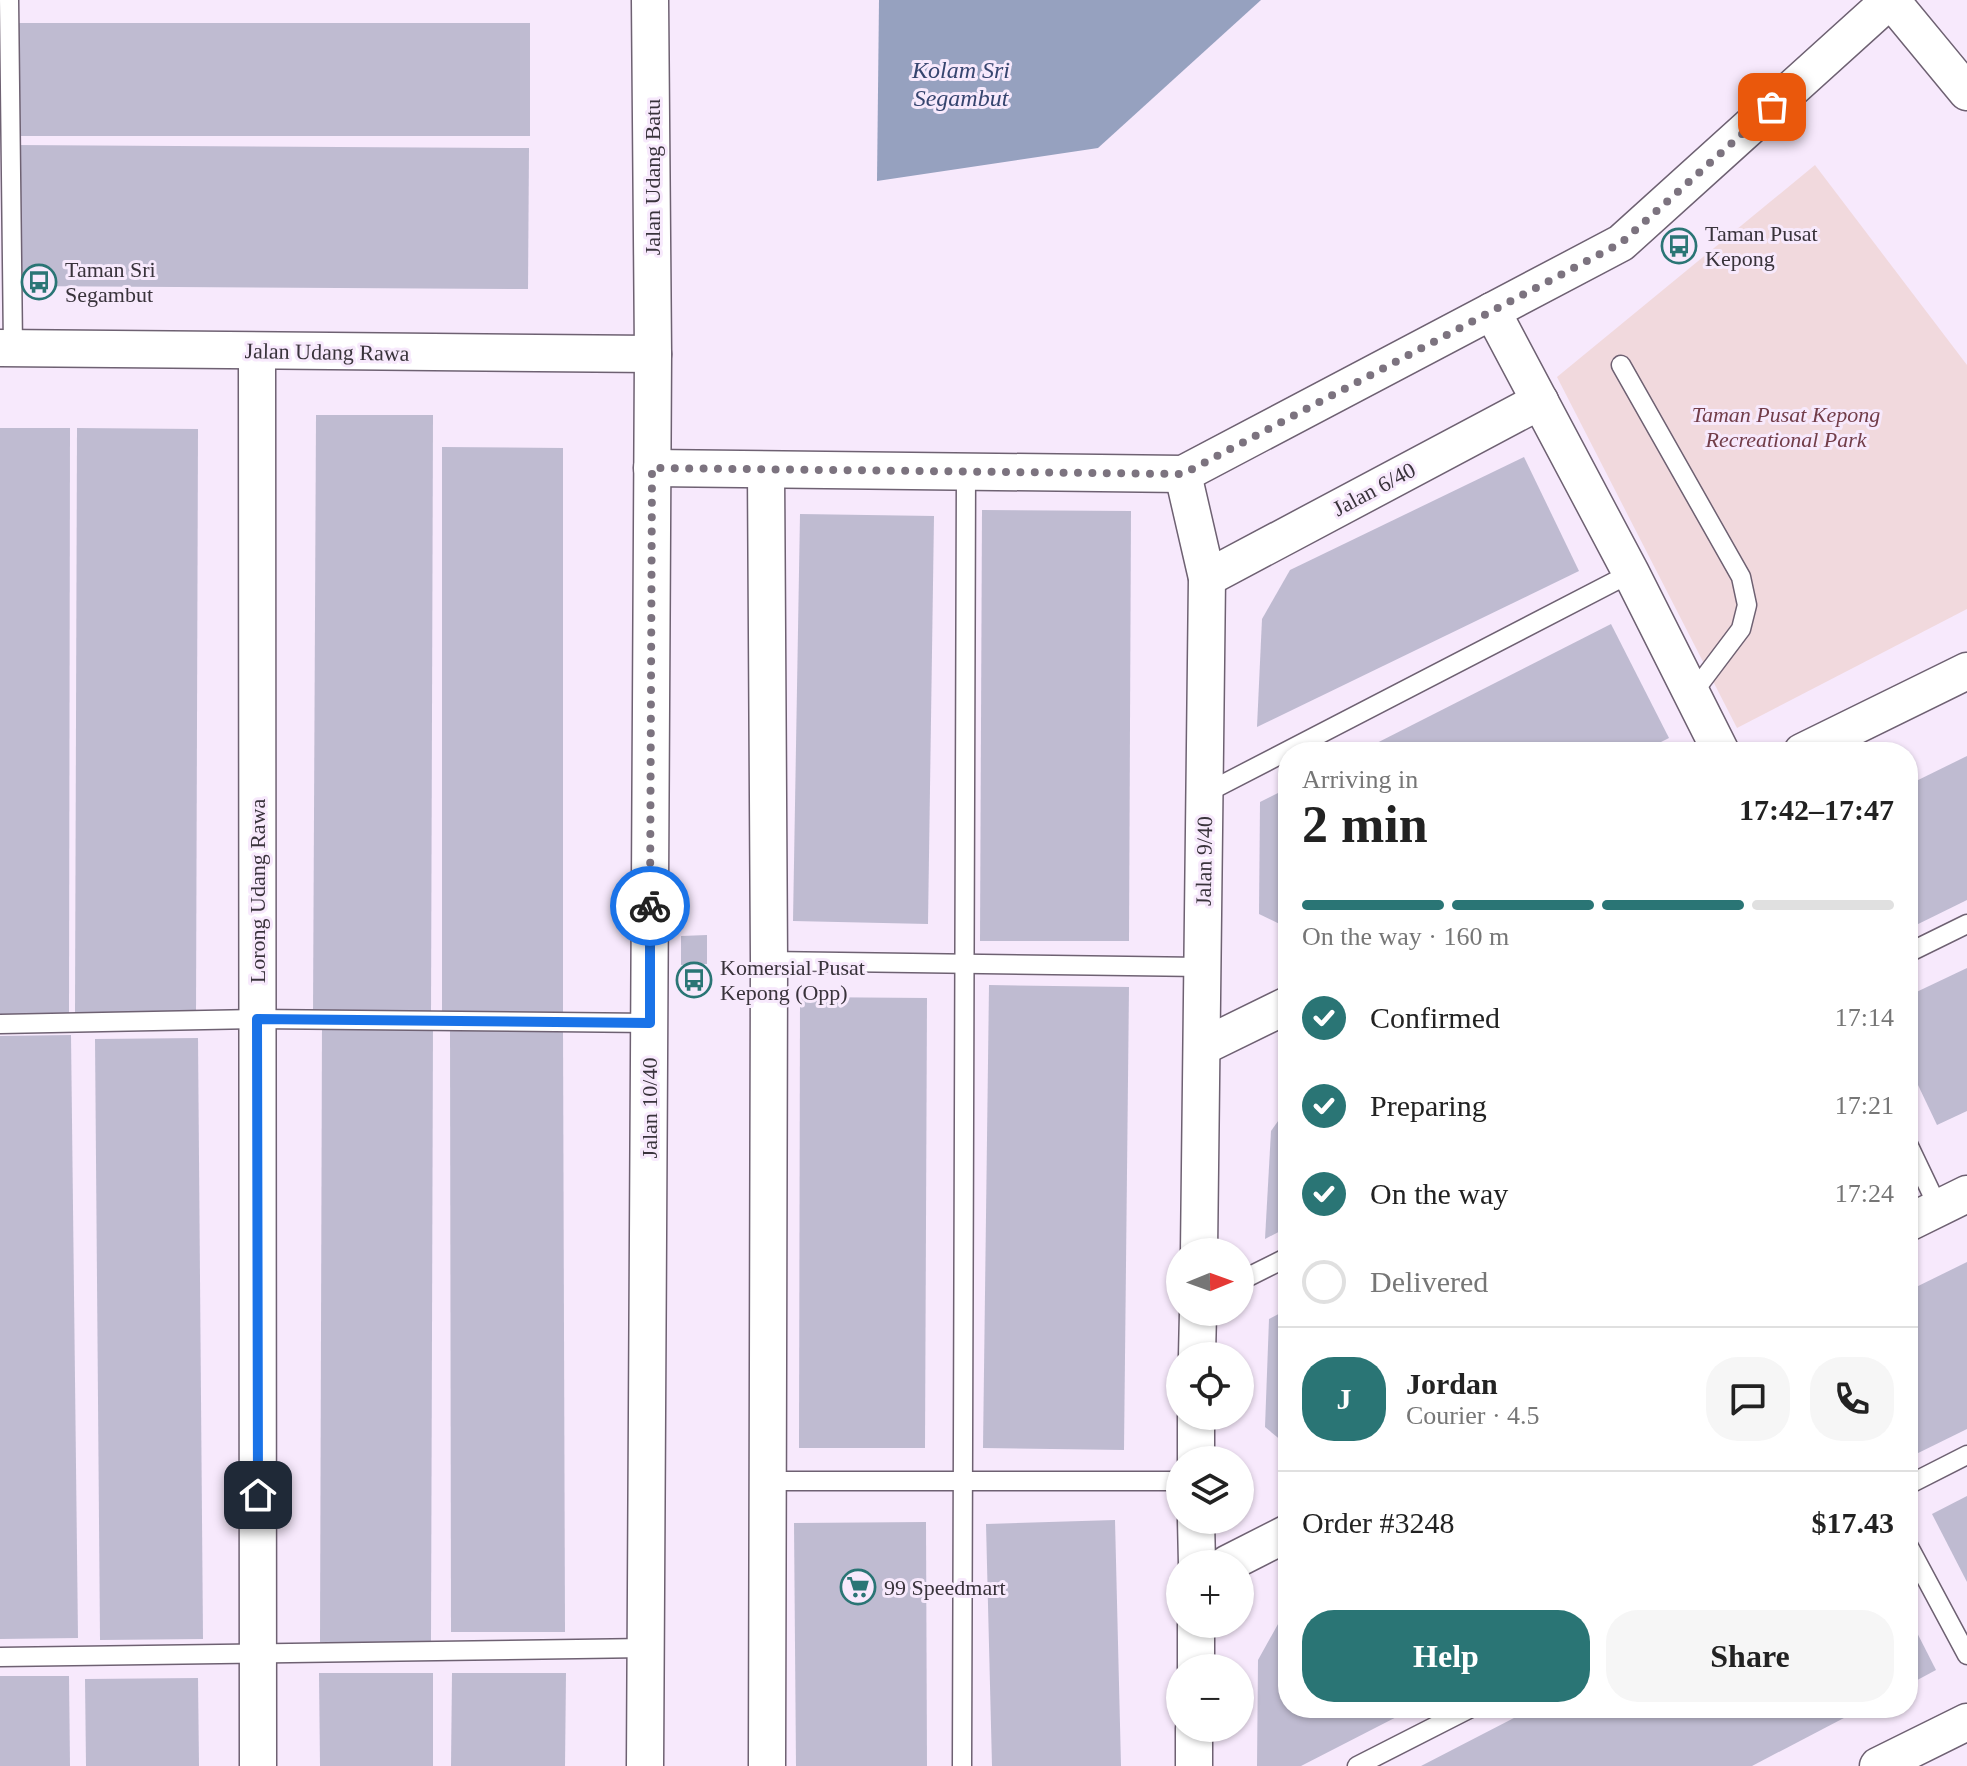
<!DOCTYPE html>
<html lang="en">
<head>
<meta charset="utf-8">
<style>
  :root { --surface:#fff; --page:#f6f6f6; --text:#222; --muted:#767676; --line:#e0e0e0; --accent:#2a7575 }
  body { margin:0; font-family:"Times New Roman",serif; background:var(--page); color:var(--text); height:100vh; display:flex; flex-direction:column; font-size:30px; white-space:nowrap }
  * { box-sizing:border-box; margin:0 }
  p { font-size:26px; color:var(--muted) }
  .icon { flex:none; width:44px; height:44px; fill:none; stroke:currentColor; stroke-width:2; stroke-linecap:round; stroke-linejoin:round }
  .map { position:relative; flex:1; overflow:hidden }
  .panel { position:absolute; left:1278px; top:742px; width:640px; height:976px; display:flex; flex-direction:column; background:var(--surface); border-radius:32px; box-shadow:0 2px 6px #0004 }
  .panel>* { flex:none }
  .needle { width:52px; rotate:89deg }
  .buttons { position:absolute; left:1166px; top:1238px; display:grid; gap:16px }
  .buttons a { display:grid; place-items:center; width:88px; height:88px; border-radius:50%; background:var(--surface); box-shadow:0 2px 6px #0004; font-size:40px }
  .pin { position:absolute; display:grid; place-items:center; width:68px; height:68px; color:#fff; margin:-34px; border-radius:16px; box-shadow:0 4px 12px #0006 }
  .courier { position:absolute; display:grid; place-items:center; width:80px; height:80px; margin:-40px; border:6px solid #1a73e8; border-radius:50%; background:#fff; color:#222; box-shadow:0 2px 10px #0007 }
  .head em { font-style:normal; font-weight:600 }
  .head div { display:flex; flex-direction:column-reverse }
  .head { display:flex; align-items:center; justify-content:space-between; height:136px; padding:0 24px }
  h1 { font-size:52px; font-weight:600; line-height:60px }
  .bar { display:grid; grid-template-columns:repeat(4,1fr); gap:12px 8px; align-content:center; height:96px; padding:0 24px }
  .bar i { height:10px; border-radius:6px; background:var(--line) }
  .bar .on { background:var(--accent) }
  .bar p { grid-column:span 4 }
  .line { display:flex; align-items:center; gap:20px; padding:0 24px; border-top:2px solid var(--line) }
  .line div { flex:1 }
  .round { display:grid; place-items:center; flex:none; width:84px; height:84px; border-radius:32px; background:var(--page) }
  ol { padding:0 24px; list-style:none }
  li { display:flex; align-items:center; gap:24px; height:88px }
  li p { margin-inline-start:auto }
  li .icon { padding:8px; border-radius:50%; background:var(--accent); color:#fff; stroke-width:4 }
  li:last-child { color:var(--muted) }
  li i { width:44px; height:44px; border:4px solid var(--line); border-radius:50% }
  .primary-button { display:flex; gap:16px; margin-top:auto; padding:16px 24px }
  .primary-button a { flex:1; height:92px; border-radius:32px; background:var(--accent); color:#fff; font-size:32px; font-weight:600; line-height:92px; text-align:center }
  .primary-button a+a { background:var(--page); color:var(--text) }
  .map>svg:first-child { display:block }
</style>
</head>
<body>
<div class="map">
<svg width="1967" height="1766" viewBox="0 0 1967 1766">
  <rect width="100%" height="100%" fill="#f7e9fc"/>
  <polygon fill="#f1d9dd" points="1815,165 1967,365 1967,609 1737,728 1557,377"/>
  <polygon fill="#96a1bf" points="879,0 1261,0 1098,148 877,181"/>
  <g fill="#bfbbd1">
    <rect x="13" y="23" width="517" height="113"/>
    <polygon points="15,145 529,148 528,289 14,286"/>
    <polygon points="316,415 433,415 431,1015 313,1014"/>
    <polygon points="0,428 70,428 69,1014 0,1014"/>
    <polygon points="77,428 198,429 196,1014 75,1013"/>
    <polygon points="442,447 563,448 563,1013 442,1013"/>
    <polygon points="1524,457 1579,571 1257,727 1262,619 1290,570"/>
    <polygon points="982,510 1131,511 1129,941 980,941"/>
    <polygon points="800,514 934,516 928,924 793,921"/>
    <polygon points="1611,624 1669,738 1641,752 1359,752"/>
    <polygon points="1967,756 1967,900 1908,929 1908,785"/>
    <polygon points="1288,788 1288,928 1259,914 1260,802"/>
    <polygon points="707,935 707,964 681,965 681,936"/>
    <polygon points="1967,968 1967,1111 1937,1125 1908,1064 1908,996"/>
    <polygon points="989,985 1129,987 1124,1450 983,1448"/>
    <polygon points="800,997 927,998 925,1448 799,1448"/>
    <polygon points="322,1023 433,1023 431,1642 320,1642"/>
    <polygon points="450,1028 563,1029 565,1632 451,1632"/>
    <polygon points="71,1035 78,1638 0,1639 0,1036"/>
    <polygon points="198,1038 203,1639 100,1640 95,1039"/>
    <polygon points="1288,1107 1288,1227 1265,1239 1271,1131"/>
    <polygon points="1967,1262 1967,1429 1908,1458 1908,1291"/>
    <polygon points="1288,1309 1288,1446 1265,1427 1269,1319"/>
    <polygon points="1967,1496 1967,1582 1932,1514"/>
    <polygon points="1115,1520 1121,1766 992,1766 986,1524"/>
    <polygon points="926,1522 927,1766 796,1766 794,1523"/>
    <polygon points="1288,1606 1288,1708 1414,1708 1301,1766 1257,1766 1258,1660"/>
    <polygon points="1908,1615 1936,1670 1908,1685"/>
    <polygon points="319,1673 433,1673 433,1766 320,1766"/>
    <polygon points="452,1673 566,1673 565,1766 451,1766"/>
    <polygon points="0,1676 69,1676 70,1766 0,1766"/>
    <polygon points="198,1678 199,1766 86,1766 85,1679"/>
    <polygon points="1533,1708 1863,1708 1752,1766 1421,1766"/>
  </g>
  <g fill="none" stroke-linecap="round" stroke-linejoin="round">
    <g stroke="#6e6172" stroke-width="21">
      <g id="lane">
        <polyline points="9,0 13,348"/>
        <polyline points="1621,365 1741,577 1747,605 1741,629 1692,694"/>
        <polyline points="1204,794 1631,573"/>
        <polyline points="1908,953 1967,924"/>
        <polyline points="769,961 1202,967"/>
        <polyline points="0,1024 257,1019 650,1023"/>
        <polyline points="1908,1144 1939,1209"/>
        <polyline points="1240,1281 1288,1257"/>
        <polyline points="767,1481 1180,1481"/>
        <polyline points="1908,1485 1967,1455"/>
        <polyline points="1908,1545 1967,1655"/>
        <polyline points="0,1657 646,1648"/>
        <polyline points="962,1766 966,471"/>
        <polyline points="1357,1766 1471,1708"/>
      </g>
    </g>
    <g stroke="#6e6172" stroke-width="39">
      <g id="street">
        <polyline points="1891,0 1967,92"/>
        <polyline points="1492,311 1631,573 1721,752"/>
        <polyline points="0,348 653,354"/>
        <polyline points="257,352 258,1766"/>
        <polyline points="652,468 1183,474 1621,243 1890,0"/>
        <polyline points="766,470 769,961 767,1766"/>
        <polyline points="1183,474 1207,578 1199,1252"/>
        <polyline points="1207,578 1540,401"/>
        <polyline points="1802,752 1967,671"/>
        <polyline points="1202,1047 1288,1005"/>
        <polyline points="1908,1223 1967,1194"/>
        <polyline points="1197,1356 1198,1312"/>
        <polyline points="1196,1460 1196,1416"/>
        <polyline points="1196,1520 1197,1564"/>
        <polyline points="1227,1564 1288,1533"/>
        <polyline points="1196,1668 1196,1624"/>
        <polyline points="645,1766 653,354 650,0"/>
        <polyline points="1194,1766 1194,1728"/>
        <polyline points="1878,1766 1967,1722"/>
      </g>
    </g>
    <use href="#lane" stroke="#fff" stroke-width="18"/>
    <use href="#street" stroke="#fff" stroke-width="36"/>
  </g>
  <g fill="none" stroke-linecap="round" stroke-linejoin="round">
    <polyline stroke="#7c737f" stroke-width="8" stroke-dasharray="0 14.4" points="650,906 652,468 1183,474 1621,243 1772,107"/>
    <polyline stroke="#1a73e8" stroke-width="10" points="258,1495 257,1019 650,1023 650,906"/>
  </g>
  <defs>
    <g id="bus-ring" transform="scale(1.8)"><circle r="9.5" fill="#f7e9fc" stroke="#2a7575" stroke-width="1.5"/><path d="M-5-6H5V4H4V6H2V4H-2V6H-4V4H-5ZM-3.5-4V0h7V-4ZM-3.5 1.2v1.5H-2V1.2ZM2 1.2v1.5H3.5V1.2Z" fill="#2a7575"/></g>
    <g id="supermarket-ring" transform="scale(1.8)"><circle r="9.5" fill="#f7e9fc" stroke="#2a7575" stroke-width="1.5"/><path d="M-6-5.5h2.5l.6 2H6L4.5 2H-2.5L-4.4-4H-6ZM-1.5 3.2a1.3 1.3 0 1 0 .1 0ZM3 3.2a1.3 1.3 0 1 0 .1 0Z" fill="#2a7575"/></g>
  </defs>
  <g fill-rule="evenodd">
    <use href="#bus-ring" x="1679" y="246"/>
    <use href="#bus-ring" x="39" y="282"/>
    <use href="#bus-ring" x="694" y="980"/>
    <use href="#supermarket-ring" x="858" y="1587"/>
  </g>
  <g text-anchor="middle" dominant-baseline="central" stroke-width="6" stroke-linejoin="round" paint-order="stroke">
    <g font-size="22" fill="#39333b" stroke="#f7e9fc">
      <text transform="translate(652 177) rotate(-90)">Jalan Udang Batu</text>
      <text transform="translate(327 352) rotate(1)">Jalan Udang Rawa</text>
      <text transform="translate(1374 489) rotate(-28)">Jalan 6/40</text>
      <text transform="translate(1204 861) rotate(-89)">Jalan 9/40</text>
      <text transform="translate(257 891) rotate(-90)">Lorong Udang Rawa</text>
      <text transform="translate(649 1108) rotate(-90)">Jalan 10/40</text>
    </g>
    <g font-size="22" fill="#39333b" stroke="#f7e9fc" text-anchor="start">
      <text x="1705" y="233">Taman Pusat<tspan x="1705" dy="25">Kepong</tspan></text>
      <text x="65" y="269">Taman Sri<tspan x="65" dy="25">Segambut</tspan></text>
      <text x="720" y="967">Komersial Pusat<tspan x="720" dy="25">Kepong (Opp)</tspan></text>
      <text x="884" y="1587">99 Speedmart</text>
    </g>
    <g font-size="22" font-style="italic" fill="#723d49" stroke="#f7e9fc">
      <text x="1786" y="414">Taman Pusat Kepong<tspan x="1786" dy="25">Recreational Park</tspan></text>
    </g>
    <g font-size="24" font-style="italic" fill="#36456f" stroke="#f7e9fc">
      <text x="961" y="70">Kolam Sri<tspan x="961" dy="28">Segambut</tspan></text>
    </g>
  </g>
</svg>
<div class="buttons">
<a><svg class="needle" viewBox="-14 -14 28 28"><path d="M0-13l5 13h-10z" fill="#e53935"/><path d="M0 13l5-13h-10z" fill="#767676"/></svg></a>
<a><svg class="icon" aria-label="locate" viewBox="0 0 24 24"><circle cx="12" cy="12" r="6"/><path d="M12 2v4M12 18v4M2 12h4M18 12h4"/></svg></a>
<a><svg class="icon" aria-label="layers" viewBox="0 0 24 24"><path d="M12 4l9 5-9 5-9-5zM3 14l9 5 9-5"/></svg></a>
<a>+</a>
<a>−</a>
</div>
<div class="pin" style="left:1772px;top:107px;background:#ea580c"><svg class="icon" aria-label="bag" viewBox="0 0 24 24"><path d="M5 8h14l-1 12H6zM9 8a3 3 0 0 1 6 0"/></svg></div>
<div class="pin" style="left:258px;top:1495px;background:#1f2937"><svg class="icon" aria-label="home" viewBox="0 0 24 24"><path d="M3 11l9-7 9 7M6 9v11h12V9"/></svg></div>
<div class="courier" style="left:650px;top:906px"><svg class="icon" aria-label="bike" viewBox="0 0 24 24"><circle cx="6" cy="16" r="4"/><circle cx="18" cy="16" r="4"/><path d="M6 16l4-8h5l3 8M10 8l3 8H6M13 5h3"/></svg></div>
<section class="panel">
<div class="head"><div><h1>2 min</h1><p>Arriving in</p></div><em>17:42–17:47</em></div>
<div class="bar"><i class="on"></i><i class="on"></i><i class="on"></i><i></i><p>On the way · 160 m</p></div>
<ol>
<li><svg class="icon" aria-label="check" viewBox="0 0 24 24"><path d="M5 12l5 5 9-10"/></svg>Confirmed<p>17:14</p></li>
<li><svg class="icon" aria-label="check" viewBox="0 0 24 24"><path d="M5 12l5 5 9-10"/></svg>Preparing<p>17:21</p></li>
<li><svg class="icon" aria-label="check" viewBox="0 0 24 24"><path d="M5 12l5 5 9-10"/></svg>On the way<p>17:24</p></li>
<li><i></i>Delivered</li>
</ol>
<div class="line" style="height:144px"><b class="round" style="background:var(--accent);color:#fff">J</b><div><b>Jordan</b><p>Courier · 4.5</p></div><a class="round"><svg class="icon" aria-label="chat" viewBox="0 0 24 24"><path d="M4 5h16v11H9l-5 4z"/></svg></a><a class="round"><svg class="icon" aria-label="phone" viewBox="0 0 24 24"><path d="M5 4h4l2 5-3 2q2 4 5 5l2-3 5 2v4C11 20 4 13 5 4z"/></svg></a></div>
<div class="line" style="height:104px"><div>Order #3248</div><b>$17.43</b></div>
<div class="primary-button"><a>Help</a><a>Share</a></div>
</section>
</div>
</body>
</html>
